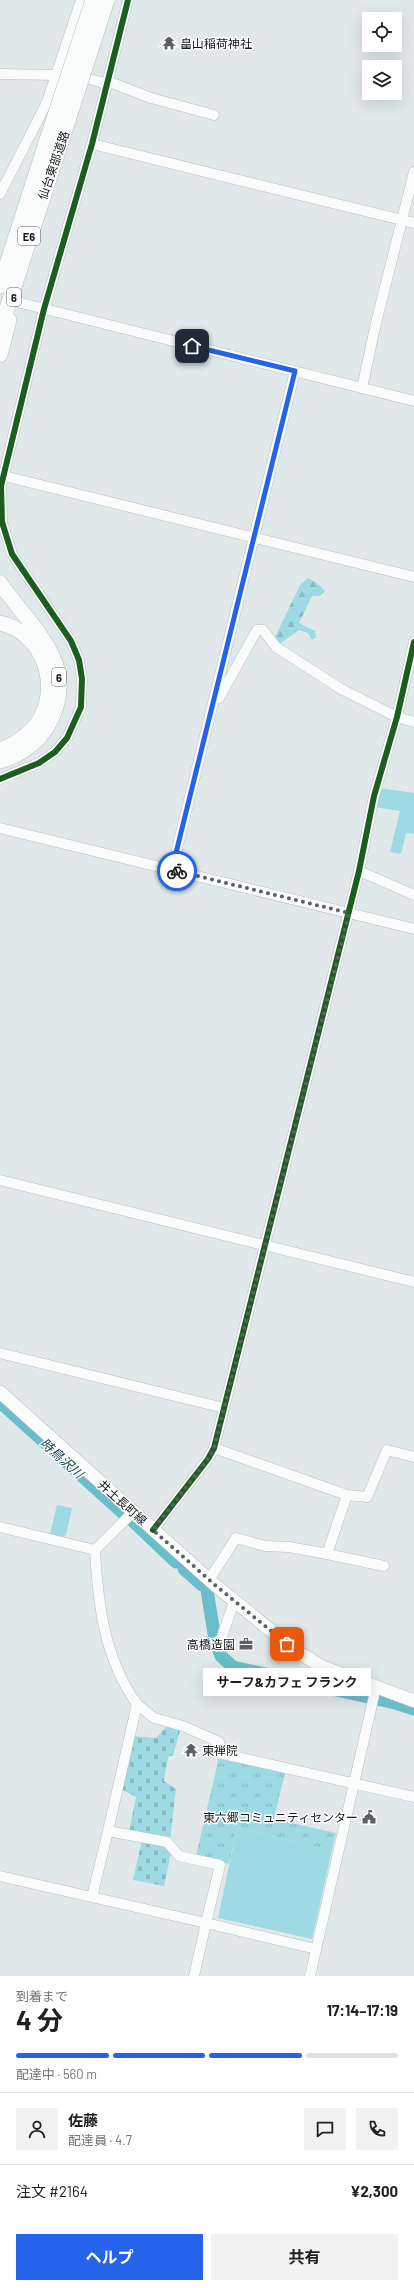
<!DOCTYPE html>
<html lang="ja">
<head>
<meta charset="utf-8">
<style>
  :root { --surface:#fff; --page:#f2f2f2; --text:#202124; --muted:#757577; --line:#e0e0e0; --accent:#2563eb }
  body { margin:0; font-family:Barlow,"Noto Sans JP",sans-serif; background:var(--page); color:var(--text); height:100vh; display:flex; flex-direction:column; font-size:15px; white-space:nowrap }
  * { box-sizing:border-box; margin:0 }
  p { font-size:13px; color:var(--muted) }
  .icon { flex:none; width:22px; height:22px; fill:none; stroke:currentColor; stroke-width:2; stroke-linecap:round; stroke-linejoin:round }
  .map { position:relative; height:1976px; overflow:hidden }
  .sheet { display:flex; flex-direction:column; background:var(--surface); flex:1 }
  .sheet>* { flex:none }
  .controls { position:absolute; left:362px; top:12px; display:grid; gap:8px }
  .controls a { display:grid; place-items:center; width:40px; height:40px; border-radius:0px; background:var(--surface); box-shadow:0 4px 16px #0002; font-size:20px }
  .pin { position:absolute; display:grid; place-items:center; width:34px; height:34px; color:#fff; margin:-17px; border-radius:8px; box-shadow:0 2px 6px #0006 }
  .courier { position:absolute; display:grid; place-items:center; width:40px; height:40px; margin:-20px; border:3px solid #2563eb; border-radius:50%; background:#fff; color:#222; box-shadow:0 1px 5px #0007 }
  .bubble { position:absolute; height:28px; border-radius:0px; background:var(--surface); box-shadow:0 4px 16px #0002; font-size:13px; font-weight:700; line-height:28px; text-align:center }
  .head em { font-style:normal; font-weight:700 }
  .head div { display:flex; flex-direction:column-reverse }
  .head { display:flex; align-items:center; justify-content:space-between; height:68px; padding:0 16px }
  h1 { font-size:26px; font-weight:700; line-height:30px }
  .bar { display:grid; grid-template-columns:repeat(4,1fr); gap:6px 4px; align-content:center; height:48px; padding:0 16px }
  .bar i { height:5px; border-radius:3px; background:var(--line) }
  .bar .selected { background:var(--accent) }
  .bar p { grid-column:span 4 }
  .line { display:flex; align-items:center; gap:10px; padding:0 16px; border-top:1px solid var(--line) }
  .line div { flex:1 }
  .round { display:grid; place-items:center; flex:none; width:42px; height:42px; border-radius:0px; background:var(--page) }
  .action { display:flex; gap:8px; margin-top:auto; padding:8px 16px }
  .action a { flex:1; height:46px; border-radius:0px; background:var(--accent); color:#fff; font-size:16px; font-weight:700; line-height:46px; text-align:center }
  .action a+a { background:var(--page); color:var(--text) }
  .map>svg:first-child { display:block }
</style>
</head>
<body>
<div class="map">
<svg width="414" height="1976" viewBox="0 0 414 1976">
  <defs>
    <pattern id="forest-firs" width="22" height="20" patternUnits="userSpaceOnUse"><rect width="22" height="20" fill="#9ddae4"/><path d="M5 1l3.5 6h-7zM16 11l3.5 6h-7z" fill="#86bac3"/></pattern>
    <pattern id="cemetery-stones" width="16" height="16" patternUnits="userSpaceOnUse"><rect width="16" height="16" fill="#9ddae4"/><path d="M2 7V4a2 2 0 0 1 4 0v3zM10 15v-3a2 2 0 0 1 4 0v3z" fill="#86bac3"/></pattern>
    <pattern id="park-tufts" width="24" height="20" patternUnits="userSpaceOnUse"><rect width="24" height="20" fill="#9ddae4"/><path d="M3 7l-1-3M5 7V3M7 7l1-3M15 17l-1-3M17 17v-4M19 17l1-3" fill="none" stroke="#86bac3"/></pattern>
  </defs>
  <rect width="100%" height="100%" fill="#e0e8ea"/>
  <g fill="#9ddae4">
    <polygon points="379,788 414,793 414,834 406,833 401,854 390,852 400,811 375,807"/>
    <polygon points="57,1505 72,1508 66,1535 62,1537 50,1534"/>
    <polygon points="237,1828 332,1850 312,1939 218,1918"/>
  </g>
  <polygon fill="url(#forest-firs)" points="308,578 317,583 325,591 320,596 312,596 299,623 315,631 316,638 312,640 308,633 299,630 281,643 276,641 275,637 300,585"/>
  <g fill="url(#cemetery-stones)">
    <polygon points="169,1724 180,1731 173,1755 168,1757 164,1781 176,1789 170,1839 129,1832 136,1797 121,1789 133,1736 156,1738"/>
    <polygon points="142,1840 165,1844 171,1853 164,1886 133,1880"/>
  </g>
  <polygon fill="url(#park-tufts)" points="219,1757 285,1773 274,1819 336,1833 332,1850 237,1828 229,1864 196,1856"/>
  <g fill="none" stroke-linecap="round" stroke-linejoin="round">
    <g stroke="#6abeca" stroke-width="13">
      <polyline points="0,1402 124,1514"/>
      <polyline points="134,1522 176,1562"/>
      <polyline points="184,1569 202,1585"/>
      <polyline points="207,1590 215,1640"/>
      <polyline points="217,1646 221,1656 233,1667 395,1703 414,1709"/>
    </g>
    <g stroke="#b8bfc0" stroke-width="11">
      <g id="minor">
        <polyline points="0,74 56,75"/>
        <polyline points="76,75 107,84"/>
        <polyline points="107,81 151,98 214,115"/>
        <polyline points="92,144 414,223"/>
        <polyline points="0,194 47,102 81,0"/>
        <polyline points="21,303 414,401"/>
        <polyline points="362,388 376,323 414,172"/>
        <polyline points="4,476 414,577"/>
        <polyline points="216,699 219,698 257,630 263,630 276,647 341,689 397,717 414,722"/>
        <polyline points="0,779 39,763 55,752 67,738 81,707 82,679 79,660 71,641 12,554 2,522 1,486 44,309 92,144 128,0"/>
        <polyline points="0,828 414,929"/>
        <polyline points="172,869 295,371"/>
        <polyline points="359,871 414,895"/>
        <polyline points="0,1180 414,1282"/>
        <polyline points="0,1353 224,1408"/>
        <polyline points="214,1448 347,1495 367,1497 387,1450 414,1457"/>
        <polyline points="0,1527 95,1550 133,1512"/>
        <polyline points="153,1530 208,1459 214,1448 359,871 374,796 397,717 414,642"/>
        <path d="M95 1550C98 1604 104 1658 137 1704"/>
        <polyline points="322,1553 384,1566"/>
        <polyline points="209,1580 236,1538 265,1546 289,1547 322,1553 328,1551 347,1495"/>
        <polyline points="212,1645 221,1639 234,1602"/>
        <polyline points="108,1831 137,1704 154,1718 183,1726 219,1742 219,1753 414,1797"/>
        <polyline points="0,1876 206,1923 220,1865 179,1856 167,1842 108,1831 92,1897"/>
        <polyline points="194,1976 206,1923 316,1949"/>
        <polyline points="310,1976 376,1687"/>
      </g>
    </g>
    <g stroke="#b8bfc0" stroke-width="14">
      <polyline id="major" points="0,1392 215,1585 296,1651 323,1667 414,1701"/>
    </g>
    <g stroke="#b8bfc0" stroke-width="16">
      <g id="highway">
        <polyline points="0,286 47,140"/>
        <polyline points="0,330 61,142"/>
        <polyline points="0,355 9,320"/>
        <path d="M0 583C31 628 82 665 48 725 39 742 19 756 0 761"/>
        <path d="M0 623C39 631 59 678 43 713 35 732 18 743 0 750"/>
      </g>
    </g>
    <use href="#minor" stroke="#fafcfc" stroke-width="10"/>
    <use href="#major" stroke="#fafcfc" stroke-width="13"/>
    <use href="#highway" stroke="#fafcfc" stroke-width="15"/>
    <g stroke="#b8bfc0" stroke-width="16" stroke-linecap="butt">
      <g id="highway-bridge">
        <polyline points="47,140 93,0"/>
        <polyline points="61,142 107,0"/>
      </g>
    </g>
    <use href="#highway-bridge" stroke="#fafcfc" stroke-width="15"/>
    <g stroke="#fff" stroke-width="8">
      <g id="cycleway">
        <polyline points="0,779 39,763 55,752 67,738 81,707 82,679 79,660 71,641 12,554 2,522 1,486 44,309 92,144 128,0"/>
        <polyline points="153,1530 208,1459 214,1448 359,871 374,796 397,717 414,642"/>
      </g>
    </g>
    <use href="#cycleway" stroke="#1b5e20" stroke-width="6"/>
  </g>
  <g fill="none" stroke-linecap="round" stroke-linejoin="round">
    <polyline stroke="#5b6163" stroke-width="4" stroke-dasharray="0 7.2" points="177,871 349,913 214,1448 208,1459 153,1530 215,1585 287,1644"/>
    <polyline stroke="#2563eb" stroke-width="5" points="177,871 172,869 295,371 192,346"/>
  </g>
  <defs>
    <g id="temple-bare" transform="scale(1.08)"><path d="M0-6L5-2H3V0L6.5 2.5H4V6H1.5V3h-3V6H-4V2.5H-6.5L-3 0V-2H-5Z" fill="#5b6163" stroke="#fff" stroke-width="2.5" paint-order="stroke"/></g>
    <g id="office-bare" transform="scale(1.08)"><path d="M-6-3h4V-5.5h4V-3h4V5H-6ZM-1-4.5V-3h2v-1.5ZM-6 0V1H6V0Z" fill="#5b6163" stroke="#fff" stroke-width="2.5" paint-order="stroke"/></g>
    <g id="civic-bare" transform="scale(1.08)"><path d="M-.6-6.5H3V-4.5H.6V-3L4-1V1h2V6H-6V1h2V-1L-.6-3ZM-1.2 2.5V6h2.4V2.5Z" fill="#5b6163" stroke="#fff" stroke-width="2.5" paint-order="stroke"/></g>
  </defs>
  <g fill-rule="evenodd">
    <use href="#temple-bare" x="169" y="43"/>
    <use href="#office-bare" x="246" y="1644"/>
    <use href="#temple-bare" x="191" y="1750"/>
    <use href="#civic-bare" x="369" y="1817"/>
  </g>
  <g text-anchor="middle" dominant-baseline="central" stroke-width="3" stroke-linejoin="round" paint-order="stroke">
    <g fill="#fff" stroke="#5a5e5f" stroke-width="1">
      <rect x="18" y="227" width="22" height="18" rx="3"/>
      <rect x="7" y="288" width="14" height="18" rx="3"/>
      <rect x="52" y="668" width="14" height="18" rx="3"/>
    </g>
    <g font-size="11" font-weight="bold" fill="#14191a">
      <text x="29" y="236">E6</text>
      <text x="14" y="297">6</text>
      <text x="59" y="677">6</text>
    </g>
    <g font-size="12" fill="#14191a" stroke="#fff" text-anchor="start">
      <text x="180" y="43">畠山稲荷神社</text>
      <text x="235" y="1644" text-anchor="end">高橋造園</text>
      <text x="202" y="1750">東禅院</text>
      <text x="358" y="1817" text-anchor="end">東六郷コミュニティセンター</text>
    </g>
    <g font-size="12" fill="#14191a" stroke="#fff">
      <text transform="translate(53 165) rotate(-71)">仙台東部道路</text>
      <text transform="translate(123 1502) rotate(42)">井土長町線</text>
    </g>
    <g font-size="13" font-style="italic" fill="#0d4148" stroke="#fff">
      <text transform="translate(62 1458) rotate(42)">時鳥沢川</text>
    </g>
  </g>
</svg>
<div class="controls">
<a><svg class="icon" aria-label="locate" viewBox="0 0 24 24"><circle cx="12" cy="12" r="6"/><path d="M12 2v4M12 18v4M2 12h4M18 12h4"/></svg></a>
<a><svg class="icon" aria-label="layers" viewBox="0 0 24 24"><path d="M12 4l9 5-9 5-9-5zM3 14l9 5 9-5"/></svg></a>
</div>
<div class="pin" style="left:287px;top:1644px;background:#ea580c"><svg class="icon" aria-label="bag" viewBox="0 0 24 24"><path d="M5 8h14l-1 12H6zM9 8a3 3 0 0 1 6 0"/></svg></div>
<div class="pin" style="left:192px;top:346px;background:#1f2937"><svg class="icon" aria-label="home" viewBox="0 0 24 24"><path d="M3 11l9-7 9 7M6 9v11h12V9"/></svg></div>
<div class="courier" style="left:177px;top:871px"><svg class="icon" aria-label="bike" viewBox="0 0 24 24"><circle cx="6" cy="16" r="4"/><circle cx="18" cy="16" r="4"/><path d="M6 16l4-8h5l3 8M10 8l3 8H6M13 5h3"/></svg></div>
<div class="bubble" style="left:203px;top:1668px;width:168px">サーフ&amp;カフェ フランク</div>
</div>
<section class="sheet">
<div class="head"><div><h1>4 分</h1><p>到着まで</p></div><em>17:14–17:19</em></div>
<div class="bar"><i class="selected"></i><i class="selected"></i><i class="selected"></i><i></i><p>配達中 · 560 m</p></div>
<div class="line" style="height:72px"><a class="round"><svg class="icon" aria-label="person" viewBox="0 0 24 24"><circle cx="12" cy="8" r="4"/><path d="M4 21q1-7 8-7t8 7"/></svg></a><div><b>佐藤</b><p>配達員 · 4.7</p></div><a class="round"><svg class="icon" aria-label="chat" viewBox="0 0 24 24"><path d="M4 5h16v11H9l-5 4z"/></svg></a><a class="round"><svg class="icon" aria-label="phone" viewBox="0 0 24 24"><path d="M5 4h4l2 5-3 2q2 4 5 5l2-3 5 2v4C11 20 4 13 5 4z"/></svg></a></div>
<div class="line" style="height:52px"><div>注文 #2164</div><b>¥2,300</b></div>
<div class="action"><a>ヘルプ</a><a>共有</a></div>
</section>
</body>
</html>
